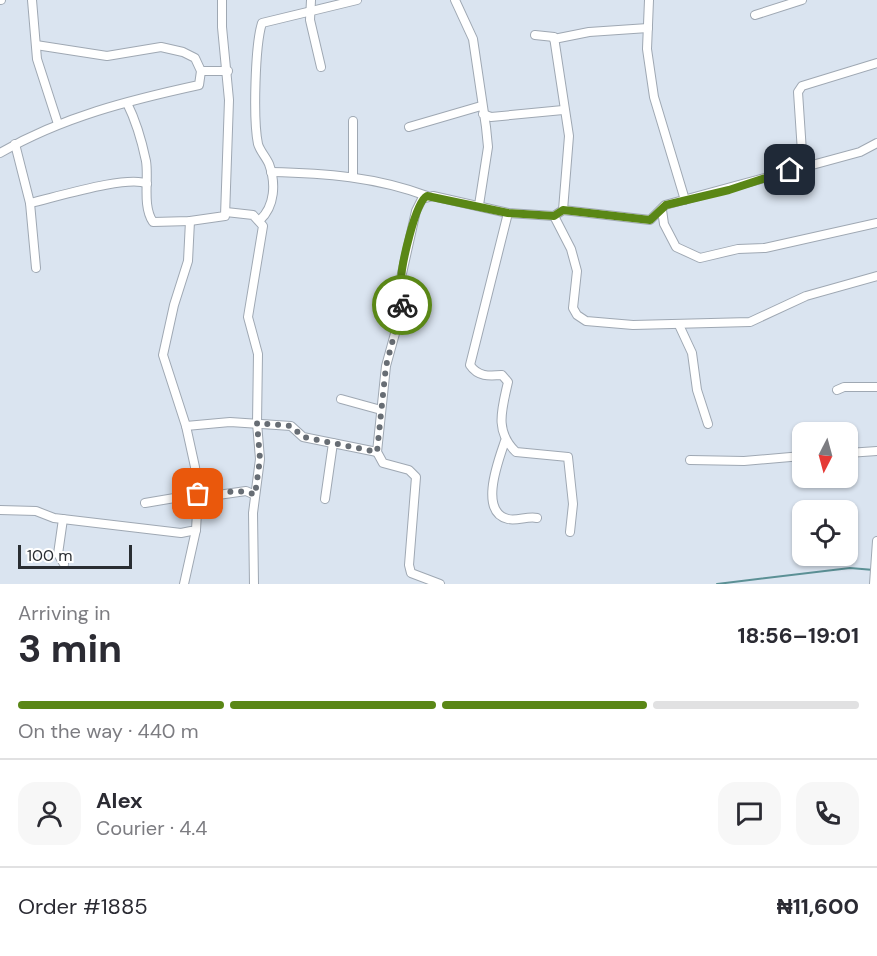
<!DOCTYPE html>
<html lang="en">
<head>
<meta charset="utf-8">
<style>
  :root { --surface:#fff; --page:#f7f7f7; --text:#2b2b33; --muted:#7c7c81; --line:#e1e1e2; --accent:#5a8716 }
  body { margin:0; font-family:"DM Sans",sans-serif; background:var(--page); color:var(--text); height:100vh; display:flex; flex-direction:column; font-size:22px; white-space:nowrap }
  * { box-sizing:border-box; margin:0 }
  p { font-size:20px; color:var(--muted) }
  .icon { flex:none; width:33px; height:33px; fill:none; stroke:currentColor; stroke-width:2; stroke-linecap:round; stroke-linejoin:round }
  .map { position:relative; height:584px; overflow:hidden }
  .drawer { display:flex; flex-direction:column; background:var(--surface); flex:1 }
  .drawer>* { flex:none }
  .needle { width:39px; rotate:186deg }
  .buttons { position:absolute; left:792px; top:422px; display:grid; gap:12px }
  .buttons a { display:grid; place-items:center; width:66px; height:66px; border-radius:12px; background:var(--surface); box-shadow:0 2px 4px #0004; font-size:30px }
  .scale { position:absolute; left:18px; bottom:15px; width:114px; box-sizing:border-box; padding-left:6px; border:3px solid #292d32; border-top:0; font-size:16px; line-height:21px; white-space:nowrap; color:#292d32; -webkit-text-stroke:4px #fff; paint-order:stroke }
  .pin { position:absolute; display:grid; place-items:center; width:51px; height:51px; color:#fff; margin:-26px; border-radius:12px; box-shadow:0 3px 9px #0006 }
  .courier { position:absolute; display:grid; place-items:center; width:60px; height:60px; margin:-30px; border:4px solid #5a8716; border-radius:50%; background:#fff; color:#222; box-shadow:0 2px 8px #0007 }
  .summary em { font-style:normal; font-weight:700 }
  .summary div { display:flex; flex-direction:column-reverse }
  .summary { display:flex; align-items:center; justify-content:space-between; height:102px; padding:0 18px }
  h1 { font-size:39px; font-weight:700; line-height:45px }
  .bar { display:grid; grid-template-columns:repeat(4,1fr); gap:9px 6px; align-content:center; height:72px; padding:0 18px }
  .bar i { height:8px; border-radius:4px; background:var(--line) }
  .bar .selected { background:var(--accent) }
  .bar p { grid-column:span 4 }
  .line { display:flex; align-items:center; gap:15px; padding:0 18px; border-top:2px solid var(--line) }
  .line div { flex:1 }
  .round { display:grid; place-items:center; flex:none; width:63px; height:63px; border-radius:18px; background:var(--page) }
  .map>svg:first-child { display:block }
</style>
</head>
<body>
<div class="map">
<svg width="877" height="584" viewBox="0 0 877 584">
  <rect width="100%" height="100%" fill="#dae4f0"/>
  <g fill="none" stroke-linecap="round" stroke-linejoin="round">
    <polyline stroke="#5b9095" stroke-width="2" points="717,584 850,568 874,570"/>
    <g stroke="#9fa8b3" stroke-width="10">
      <g id="minor">
        <polyline points="0,0 1,0"/>
        <polyline points="32,0 37,59 58,124"/>
        <polyline points="311,0 310,20 321,67"/>
        <polyline points="455,0 473,39 486,127 488,147 479,205"/>
        <polyline points="649,0 647,49 654,97 685,200"/>
        <polyline points="755,15 802,0"/>
        <polyline points="535,35 554,37 569,136 563,210"/>
        <polyline points="554,39 589,32 648,28"/>
        <polyline points="201,71 228,71"/>
        <path d="M127 103C136 121 142 142 146 161 149 179 142 206 153 222L190 221 225 216 229 100 222 27V0"/>
        <polyline points="483,114 491,117 563,110"/>
        <polyline points="353,121 353,177"/>
        <polyline points="409,127 481,106"/>
        <polyline points="15,144 30,203 36,268"/>
        <path d="M0 153C62 117 130 100 199 85L201 71 195 58 183 52 161 47 107 56 36 45"/>
        <polyline points="803,167 798,92 802,86 877,63"/>
        <path d="M271 172C325 173 376 177 427 196"/>
        <path d="M30 203C53 198 130 174 147 184"/>
        <polyline points="662,210 664,224 676,247 700,258 738,249 765,248 877,223"/>
        <polyline points="226,212 253,215 263,226 248,317 258,354 257,423 260,459 253,513 254,584"/>
        <path d="M508 213 470 365C478 377 489 376 502 375L508 382C502 409 494 431 516 452L568 457 573 504 570 532"/>
        <polyline points="554,216 571,249 577,271 573,308 577,315 586,321 633,325 750,322 806,296 877,276"/>
        <path d="M260 220C275 206 276 183 269 164 266 157 260 151 258 144 253 120 255 45 262 23L357 0"/>
        <polyline points="679,325 692,353 697,390 708,424"/>
        <polyline points="837,390 844,387 877,387"/>
        <polyline points="341,399 381,410"/>
        <polyline points="186,426 230,422 291,426 303,437 377,452"/>
        <path d="M505 441C499 459 478 512 508 519 517 521 528 516 537 518"/>
        <polyline points="848,453 877,451"/>
        <polyline points="690,460 744,461 802,456"/>
        <polyline points="325,499 333,443"/>
        <polyline points="145,503 198,494 218,495 246,491 255,495"/>
        <polyline points="0,510 36,511 54,518 181,533 196,530 198,494 195,467 186,426 163,355 174,305 188,261 190,221"/>
        <polyline points="63,519 58,554 64,564"/>
        <polyline points="184,584 196,530"/>
        <polyline points="440,584 411,573 409,565 416,477 409,470 383,463 377,452 386,366 404,301 401,278 416,211 422,199 433,196 508,213 554,216 563,210 650,220 665,205 860,152 877,143"/>
        <polyline points="874,584 877,541"/>
      </g>
    </g>
    <use href="#minor" stroke="#fff" stroke-width="8"/>
  </g>
  <g fill="none" stroke-linecap="round" stroke-linejoin="round">
    <path stroke="#676d74" stroke-width="6" stroke-dasharray="0 10.8" d="M198 494C216 495 239 487 255 495L260 459 257 423 291 426 303 437 377 452 386 366 402 305"/>
    <path stroke="#5a8716" stroke-width="8" d="M402 305C405 296 401 290 401 281 401 267 415 202 427 196L508 213 554 216 563 210 650 220 666 205 729 190 790 170"/>
  </g>
</svg>
<div class="buttons">
<a><svg class="needle" viewBox="-14 -14 28 28"><path d="M0-13l5 13h-10z" fill="#e53935"/><path d="M0 13l5-13h-10z" fill="#7c7c81"/></svg></a>
<a><svg class="icon" aria-label="locate" viewBox="0 0 24 24"><circle cx="12" cy="12" r="6"/><path d="M12 2v4M12 18v4M2 12h4M18 12h4"/></svg></a>
</div>
<div class="scale">100 m</div>
<div class="pin" style="left:198px;top:494px;background:#ea580c"><svg class="icon" aria-label="bag" viewBox="0 0 24 24"><path d="M5 8h14l-1 12H6zM9 8a3 3 0 0 1 6 0"/></svg></div>
<div class="pin" style="left:790px;top:170px;background:#1f2937"><svg class="icon" aria-label="home" viewBox="0 0 24 24"><path d="M3 11l9-7 9 7M6 9v11h12V9"/></svg></div>
<div class="courier" style="left:402px;top:305px"><svg class="icon" aria-label="bike" viewBox="0 0 24 24"><circle cx="6" cy="16" r="4"/><circle cx="18" cy="16" r="4"/><path d="M6 16l4-8h5l3 8M10 8l3 8H6M13 5h3"/></svg></div>
</div>
<section class="drawer">
<div class="summary"><div><h1>3 min</h1><p>Arriving in</p></div><em>18:56–19:01</em></div>
<div class="bar"><i class="selected"></i><i class="selected"></i><i class="selected"></i><i></i><p>On the way · 440 m</p></div>
<div class="line" style="height:108px"><a class="round"><svg class="icon" aria-label="person" viewBox="0 0 24 24"><circle cx="12" cy="8" r="4"/><path d="M4 21q1-7 8-7t8 7"/></svg></a><div><b>Alex</b><p>Courier · 4.4</p></div><a class="round"><svg class="icon" aria-label="chat" viewBox="0 0 24 24"><path d="M4 5h16v11H9l-5 4z"/></svg></a><a class="round"><svg class="icon" aria-label="phone" viewBox="0 0 24 24"><path d="M5 4h4l2 5-3 2q2 4 5 5l2-3 5 2v4C11 20 4 13 5 4z"/></svg></a></div>
<div class="line" style="height:78px"><div>Order #1885</div><b>₦11,600</b></div>
</section>
</body>
</html>
